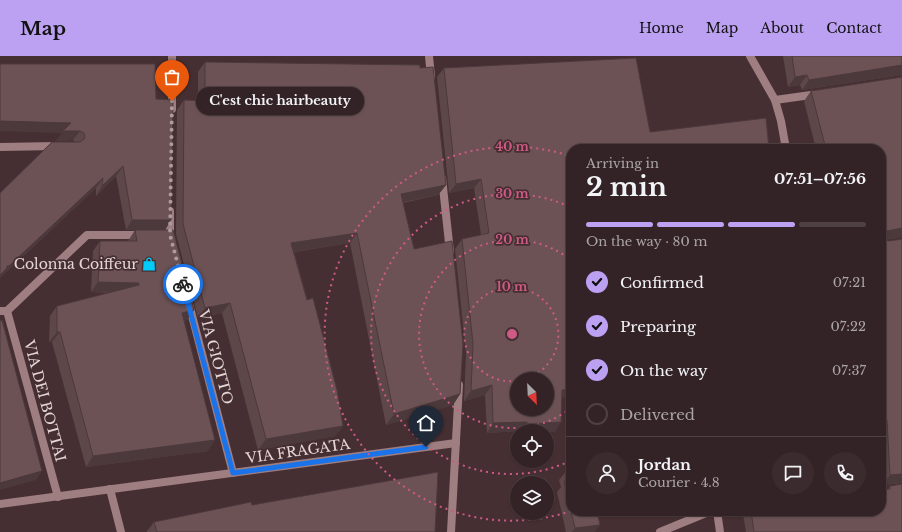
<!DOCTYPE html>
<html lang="en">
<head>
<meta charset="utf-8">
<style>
  :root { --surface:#342326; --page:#3c2b2e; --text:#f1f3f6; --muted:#a9a4a7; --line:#4e4043; --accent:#bca0f2 }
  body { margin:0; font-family:"Libre Baskerville",serif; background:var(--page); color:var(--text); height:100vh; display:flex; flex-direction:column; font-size:15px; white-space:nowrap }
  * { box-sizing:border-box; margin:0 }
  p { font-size:13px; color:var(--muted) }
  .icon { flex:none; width:22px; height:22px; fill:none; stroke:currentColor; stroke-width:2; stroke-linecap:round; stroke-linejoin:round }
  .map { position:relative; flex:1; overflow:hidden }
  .side { position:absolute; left:566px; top:88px; width:320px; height:372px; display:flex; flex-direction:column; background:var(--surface); border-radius:16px; box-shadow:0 1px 3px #0004,0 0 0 1px var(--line) }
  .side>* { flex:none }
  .needle { width:26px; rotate:156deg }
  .tools { position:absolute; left:510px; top:316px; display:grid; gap:8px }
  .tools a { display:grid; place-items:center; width:44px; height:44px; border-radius:50%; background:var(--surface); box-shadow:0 1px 3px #0004,0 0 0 1px var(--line); font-size:20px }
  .pin { position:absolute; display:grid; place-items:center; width:34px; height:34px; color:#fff; margin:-41px -17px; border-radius:50% 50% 50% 0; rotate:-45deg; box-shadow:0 0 4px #0007 }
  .pin .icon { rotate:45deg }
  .courier { position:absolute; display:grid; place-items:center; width:40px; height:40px; margin:-20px; border:3px solid #1a73e8; border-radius:50%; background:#fff; color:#222; box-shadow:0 1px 5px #0007 }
  .bubble { position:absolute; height:28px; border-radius:14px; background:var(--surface); box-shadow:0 1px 3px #0004,0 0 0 1px var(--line); font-size:13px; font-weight:700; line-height:28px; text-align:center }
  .headline em { font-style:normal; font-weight:700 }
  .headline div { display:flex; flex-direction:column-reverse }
  .headline { display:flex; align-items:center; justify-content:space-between; height:68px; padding:0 20px }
  h1 { font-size:26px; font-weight:700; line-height:30px }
  .bar { display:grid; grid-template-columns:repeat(4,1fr); gap:6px 4px; align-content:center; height:48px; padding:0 20px }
  .bar i { height:5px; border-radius:3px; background:var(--line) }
  .bar .active { background:var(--accent) }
  .bar p { grid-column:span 4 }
  .line { display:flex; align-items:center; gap:10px; padding:0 20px; border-top:1px solid var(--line) }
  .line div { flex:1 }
  .round { display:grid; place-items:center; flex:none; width:42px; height:42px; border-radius:21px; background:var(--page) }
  ol { padding:0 20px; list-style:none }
  li { display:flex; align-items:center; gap:12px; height:44px }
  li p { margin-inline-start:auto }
  li .icon { padding:4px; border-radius:50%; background:var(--accent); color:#111; stroke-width:4 }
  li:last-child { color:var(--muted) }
  li i { width:22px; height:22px; border:2px solid var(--line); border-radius:50% }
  header { display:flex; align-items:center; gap:24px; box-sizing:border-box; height:56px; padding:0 20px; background:var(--accent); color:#111 }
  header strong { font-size:19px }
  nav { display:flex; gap:22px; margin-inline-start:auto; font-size:14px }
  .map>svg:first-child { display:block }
</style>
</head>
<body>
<header>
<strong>Map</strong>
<nav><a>Home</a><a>Map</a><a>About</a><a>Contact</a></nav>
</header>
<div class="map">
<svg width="902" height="476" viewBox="0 0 902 476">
  <rect width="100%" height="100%" fill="#462f32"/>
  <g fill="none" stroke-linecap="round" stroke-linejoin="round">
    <polyline stroke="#9f7e81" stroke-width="8" points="775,44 818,38"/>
    <g stroke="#9f7e81" stroke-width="8">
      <polyline points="429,0 431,21"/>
      <polyline points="750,0 775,44 781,65 786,93"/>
      <polyline points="172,53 172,0"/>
      <polyline points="0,91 57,90"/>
      <polyline points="442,122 450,196"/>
      <polyline points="170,155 170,179 172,185"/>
      <polyline points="189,248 233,417"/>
      <polyline points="0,255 7,255 87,179 142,179"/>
      <polyline points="7,255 58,441"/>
      <polyline points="110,433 121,476"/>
      <polyline points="0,448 456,387"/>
      <polyline points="717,455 720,476"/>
      <polyline points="451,476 459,329"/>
      <polyline points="660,476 711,455"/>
    </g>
  </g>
  <g fill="#5d4749">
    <polygon points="783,0 902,0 902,19 802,34 800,29 788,31"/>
    <polygon points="205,6 420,12 446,129 438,139 403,147 414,193 460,338 453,349 386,369 350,187 294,196 343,370 335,380 258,394 222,257 198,262 176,178 177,54 184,44 198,44 198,16"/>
    <polygon points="444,12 571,93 562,342 555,376 547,376 547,375 517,375 487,377 485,339 464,345 466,298 455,193 462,183 481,179 474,132 449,137 437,21"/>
    <polygon points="902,21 902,181 885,184 889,185 902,183 902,427 883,429 881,398 881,93 816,93 804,45 811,35"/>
    <polygon points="156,43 171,164 165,174 126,174 116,120 96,140 96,132 2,220 1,220 75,86 73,84 56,85 62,77"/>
    <polygon points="135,174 194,254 187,264 184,265 208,395 86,411 52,286 49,286 50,260 57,250 110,237 91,236 93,195 100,185 128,185"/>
    <polygon points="567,414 598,460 595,476 566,476 557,436 561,431 559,424"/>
    <polygon points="890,430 902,476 746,476 743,458 745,455 778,455 778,456 888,433"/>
    <polygon points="252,449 435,476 147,476 147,475 154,466"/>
  </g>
  <g fill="#4c393c">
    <polygon points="902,9 902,19 802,34 809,24"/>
    <polygon points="807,19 800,29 788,31 795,21"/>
    <polygon points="0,65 71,67 80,75 73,84 56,85 62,77 0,75"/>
    <polygon points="123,110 116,120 96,140 102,130"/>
    <polygon points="103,122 96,132 0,222 0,219 7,210"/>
    <polygon points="481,123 474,132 449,137 456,128"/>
    <polygon points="446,129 438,139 393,148 401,138"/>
    <polygon points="132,164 171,164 165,174 126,174"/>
    <polygon points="902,172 902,181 881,184 883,178 887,175"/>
    <polygon points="357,177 350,187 284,197 291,187"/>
    <polygon points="98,226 139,227 131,237 91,236"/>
    <polygon points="230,247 222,257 198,262 205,252"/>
    <polygon points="194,254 187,264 174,267 182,257"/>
    <polygon points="57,276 60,276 52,286 49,286"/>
    <polygon points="492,329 485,339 464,345 471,335"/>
    <polygon points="571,333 571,341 555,343 562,334"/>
    <polygon points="460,338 453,349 386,369 394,358"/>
    <polygon points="887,364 881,372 881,365"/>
    <polygon points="527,366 521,375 487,377 493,367"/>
    <polygon points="561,366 555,376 547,376 547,375 522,375 527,368"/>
    <polygon points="343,370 335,380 258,394 266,383"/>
    <polygon points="215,384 208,395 86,411 93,400"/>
    <polygon points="42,415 36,424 0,434 0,427"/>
    <polygon points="902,418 902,427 883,429 890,419"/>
    <polygon points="593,455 619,455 588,461"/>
    <polygon points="600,469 595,476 572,476 575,472"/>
  </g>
  <g fill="#6c5255" stroke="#4c393c" fill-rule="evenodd">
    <polygon points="792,0 902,0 902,9 809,24 807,19 795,21"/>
    <path d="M636 2 650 76 766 62 769 93H571V333L562 334 561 366 527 368V366L493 367 492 329 471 335 473 288 462 183 489 177 481 123 456 128 444 12ZM517 323H547V353H517Z"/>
    <polygon points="205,6 420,9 420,12 433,11 446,129 401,138 414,193 452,185 463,288 460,338 394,358 357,177 291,187 307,244 313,242 337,334 343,370 266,383 230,247 205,252 183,168 184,44 205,45"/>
    <polygon points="0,8 155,8 156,43 173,44 171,164 132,164 123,110 102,130 103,122 9,210 7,210 7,212 0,219 0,137 52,86 80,86 85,82 84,77 80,75 63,75 71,67 0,65"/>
    <polygon points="902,21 902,172 887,175 883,178 884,183 889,185 902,183 902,418 890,419 887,364 881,365 881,93 826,93 811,35"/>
    <polygon points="135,174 173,174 194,254 182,257 215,384 93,400 60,276 57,276 57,250 139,229 139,227 98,226 100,185 137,185"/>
    <polygon points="2,264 42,415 0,427 0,265"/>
    <polygon points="571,413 571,454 564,425 569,424 567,414"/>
    <polygon points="438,416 435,476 157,476 154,466 251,446 252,449"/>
    <polygon points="902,428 902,476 754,476 751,455 778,455 778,456 783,455 881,455 881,434 890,433 890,430"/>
    <polygon points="571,455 597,455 600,469 575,472"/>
  </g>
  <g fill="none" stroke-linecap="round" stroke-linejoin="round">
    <polyline stroke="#ad9c9d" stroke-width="4" stroke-dasharray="0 7.2" points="172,45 170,179 183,228"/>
    <polyline stroke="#1a73e8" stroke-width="5" points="183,228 233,417 426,391"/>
  </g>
  <g fill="none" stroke="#ce5a86" stroke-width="2" stroke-dasharray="2 4">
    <path d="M517 325A47 47 0 1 1 526 323"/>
    <path d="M571 352A94 94 0 1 1 571 204"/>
    <path d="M570 405A140 140 0 1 1 570 151"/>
    <path d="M571 455A187 187 0 1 1 570 100"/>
  </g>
  <defs>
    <g id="shop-bare" transform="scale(1.08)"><path d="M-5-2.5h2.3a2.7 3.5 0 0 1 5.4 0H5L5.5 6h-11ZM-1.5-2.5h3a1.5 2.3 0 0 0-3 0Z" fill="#00cbf9" stroke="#462f32" stroke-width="2.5" paint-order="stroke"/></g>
  </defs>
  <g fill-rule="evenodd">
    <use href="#shop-bare" x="149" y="208"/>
  </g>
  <g text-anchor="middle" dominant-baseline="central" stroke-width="3.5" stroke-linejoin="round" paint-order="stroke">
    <g font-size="14" fill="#e5d6d7" stroke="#462f32" text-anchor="end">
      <text x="138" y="208">Colonna Coiffeur</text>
    </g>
    <g font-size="14" fill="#e5d6d7" stroke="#462f32">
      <text transform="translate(216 301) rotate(75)">VIA GIOTTO</text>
      <text transform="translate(45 345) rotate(75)">VIA DEI BOTTAI</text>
      <text transform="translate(298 395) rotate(-8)">VIA FRAGATA</text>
    </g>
  </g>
  <circle cx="512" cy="278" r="6" fill="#ce5a86" stroke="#462f32" stroke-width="2"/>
  <g font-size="12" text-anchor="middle" font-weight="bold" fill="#ce5a86" stroke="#462f32" stroke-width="3.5" stroke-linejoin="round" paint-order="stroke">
    <text x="512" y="95">40 m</text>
    <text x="512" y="142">30 m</text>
    <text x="512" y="188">20 m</text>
    <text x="512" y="235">10 m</text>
  </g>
</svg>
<div class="tools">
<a><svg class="needle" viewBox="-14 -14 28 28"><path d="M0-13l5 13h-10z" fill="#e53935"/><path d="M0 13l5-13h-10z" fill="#a9a4a7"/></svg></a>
<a><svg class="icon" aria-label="locate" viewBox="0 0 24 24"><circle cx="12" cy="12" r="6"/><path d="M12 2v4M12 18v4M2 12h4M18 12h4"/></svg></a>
<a><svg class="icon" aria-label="layers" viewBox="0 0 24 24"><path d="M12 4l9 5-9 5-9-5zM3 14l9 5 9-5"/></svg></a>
</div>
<div class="pin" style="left:172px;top:45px;background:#ea580c"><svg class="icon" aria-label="bag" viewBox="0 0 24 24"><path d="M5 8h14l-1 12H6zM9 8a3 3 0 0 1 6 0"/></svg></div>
<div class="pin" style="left:426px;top:391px;background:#1f2937"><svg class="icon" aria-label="home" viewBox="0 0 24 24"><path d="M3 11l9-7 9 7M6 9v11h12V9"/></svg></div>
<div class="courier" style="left:183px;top:228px"><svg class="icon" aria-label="bike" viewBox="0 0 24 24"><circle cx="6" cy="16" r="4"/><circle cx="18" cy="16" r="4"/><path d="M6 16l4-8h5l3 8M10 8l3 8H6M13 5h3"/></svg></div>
<div class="bubble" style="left:196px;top:31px;width:168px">C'est chic hairbeauty</div>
<section class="side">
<div class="headline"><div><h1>2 min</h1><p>Arriving in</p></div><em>07:51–07:56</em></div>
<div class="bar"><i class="active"></i><i class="active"></i><i class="active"></i><i></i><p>On the way · 80 m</p></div>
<ol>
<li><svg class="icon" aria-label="check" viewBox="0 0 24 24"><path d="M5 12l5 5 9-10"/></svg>Confirmed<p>07:21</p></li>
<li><svg class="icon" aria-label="check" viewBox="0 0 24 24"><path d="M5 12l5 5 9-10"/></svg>Preparing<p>07:22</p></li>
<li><svg class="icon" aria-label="check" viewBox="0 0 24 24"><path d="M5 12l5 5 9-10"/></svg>On the way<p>07:37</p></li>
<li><i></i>Delivered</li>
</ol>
<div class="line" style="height:72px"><a class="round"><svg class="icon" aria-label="person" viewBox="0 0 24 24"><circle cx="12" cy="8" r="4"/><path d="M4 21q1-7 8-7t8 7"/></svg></a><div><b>Jordan</b><p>Courier · 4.8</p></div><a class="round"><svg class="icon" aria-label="chat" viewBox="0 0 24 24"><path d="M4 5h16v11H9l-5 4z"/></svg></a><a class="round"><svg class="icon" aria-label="phone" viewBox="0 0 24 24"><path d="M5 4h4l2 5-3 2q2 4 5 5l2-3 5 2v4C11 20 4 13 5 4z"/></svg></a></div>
</section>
</div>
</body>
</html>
